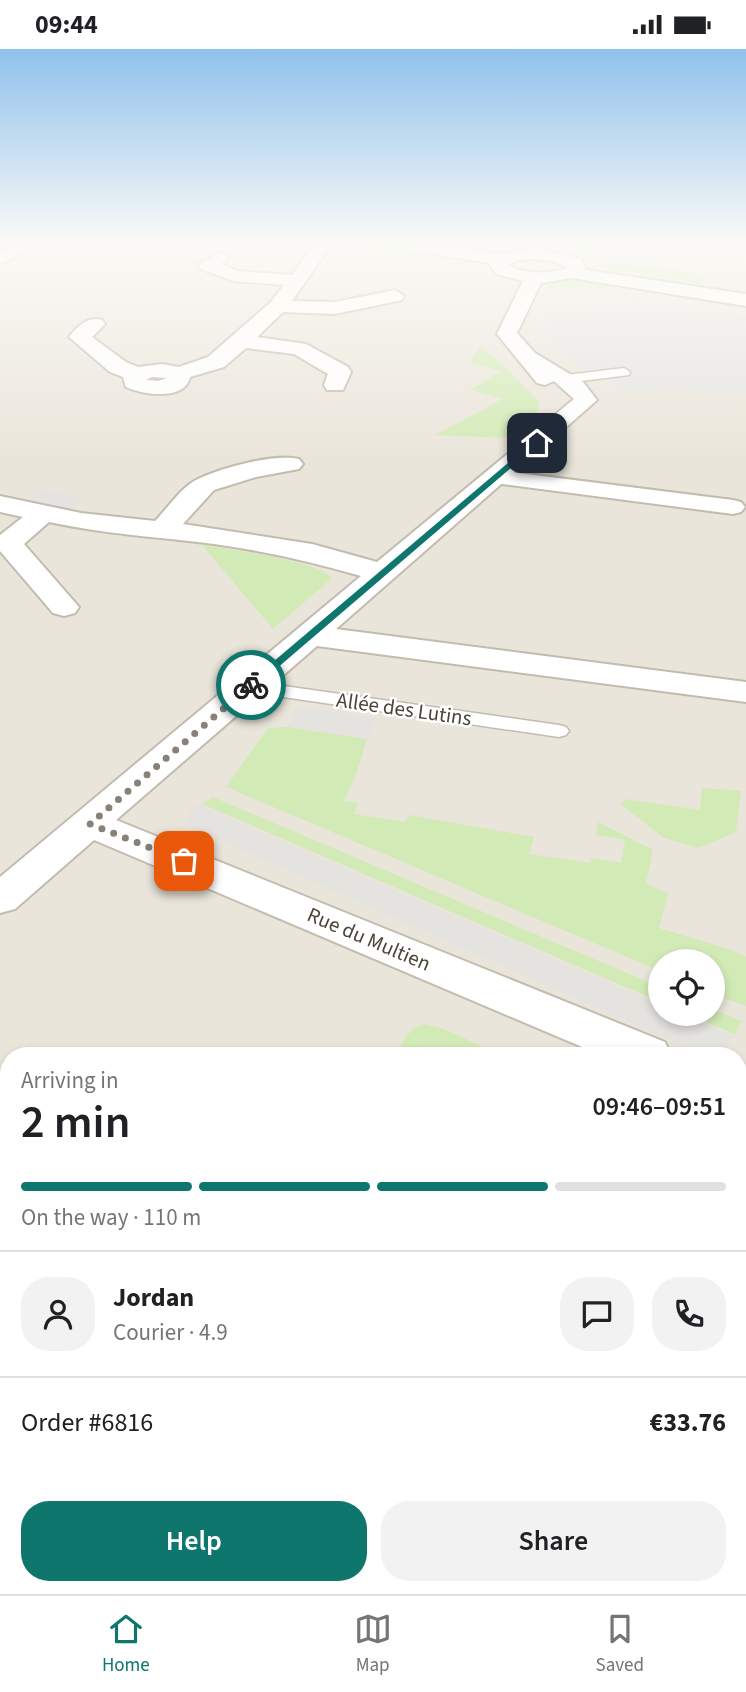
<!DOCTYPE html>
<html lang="en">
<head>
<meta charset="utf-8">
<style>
  :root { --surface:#fff; --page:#f2f2f2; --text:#202124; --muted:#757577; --line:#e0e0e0; --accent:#0f766e }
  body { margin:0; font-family:"Source Sans 3",sans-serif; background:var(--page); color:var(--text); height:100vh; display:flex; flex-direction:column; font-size:26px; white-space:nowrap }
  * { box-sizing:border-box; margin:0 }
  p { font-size:23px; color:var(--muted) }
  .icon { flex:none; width:38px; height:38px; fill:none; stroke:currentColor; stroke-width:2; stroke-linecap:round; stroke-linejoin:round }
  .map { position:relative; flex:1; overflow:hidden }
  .panel { position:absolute; left:0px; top:998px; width:747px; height:548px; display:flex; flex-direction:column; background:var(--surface); border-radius:28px 28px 0 0; box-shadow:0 4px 10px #0003 }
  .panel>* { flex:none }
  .controls { position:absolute; left:648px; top:900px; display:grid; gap:14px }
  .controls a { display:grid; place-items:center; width:77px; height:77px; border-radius:50%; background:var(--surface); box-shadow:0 4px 10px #0003; font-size:35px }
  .pin { position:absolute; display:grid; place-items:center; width:60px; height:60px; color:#fff; margin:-30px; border-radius:14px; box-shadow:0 4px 10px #0006 }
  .courier { position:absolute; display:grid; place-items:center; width:70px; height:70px; margin:-35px; border:5px solid #0f766e; border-radius:50%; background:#fff; color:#222; box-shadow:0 2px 9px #0007 }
  .headline em { font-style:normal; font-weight:600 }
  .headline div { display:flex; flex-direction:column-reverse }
  .headline { display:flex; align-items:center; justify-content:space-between; height:119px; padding:0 21px }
  h1 { font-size:46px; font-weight:600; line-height:52px }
  .bar { display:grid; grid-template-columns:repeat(4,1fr); gap:10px 7px; align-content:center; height:84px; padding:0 21px }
  .bar i { height:9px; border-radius:5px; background:var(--line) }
  .bar .on { background:var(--accent) }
  .bar p { grid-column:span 4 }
  .line { display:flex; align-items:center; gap:18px; padding:0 21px; border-top:2px solid var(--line) }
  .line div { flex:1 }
  .round { display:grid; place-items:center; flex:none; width:74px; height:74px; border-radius:28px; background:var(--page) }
  .primary-button { display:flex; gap:14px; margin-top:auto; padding:14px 21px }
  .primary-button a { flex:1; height:80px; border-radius:28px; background:var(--accent); color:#fff; font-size:28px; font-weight:600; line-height:80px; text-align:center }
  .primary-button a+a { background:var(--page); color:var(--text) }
  .status { display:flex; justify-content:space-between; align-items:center; height:49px; padding:0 35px; background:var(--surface); direction:ltr }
  .status svg { height:19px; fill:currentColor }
  .menu { display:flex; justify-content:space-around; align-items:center; height:98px; border-top:2px solid var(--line); background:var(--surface); font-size:19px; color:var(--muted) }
  .menu a { display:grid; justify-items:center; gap:4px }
  .menu .on { color:var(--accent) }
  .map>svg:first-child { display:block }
</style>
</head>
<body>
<div class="status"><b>09:44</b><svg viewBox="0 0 49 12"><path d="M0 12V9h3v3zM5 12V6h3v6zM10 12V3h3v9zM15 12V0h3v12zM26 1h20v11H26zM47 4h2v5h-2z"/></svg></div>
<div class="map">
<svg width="746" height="1545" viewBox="0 0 746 1545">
  <rect width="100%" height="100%" fill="#f6f3ec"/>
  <path fill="#eae5da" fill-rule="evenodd" d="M0 196H746V1545H0ZM660 912H712V964H660ZM9 1006H738V1536H9Z"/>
  <g fill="#d2eab5">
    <polygon points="346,196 384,196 459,208 445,212"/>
    <polygon points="575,196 593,196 591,205 608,213 702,225 707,229 700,234 613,221 574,198"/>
    <polygon points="567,231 614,236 609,239 585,238 543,242 551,234"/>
    <polygon points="480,295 539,352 539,360 506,389 435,386 503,350 470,341 501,322 470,314"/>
    <path d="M202 496C231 501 313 510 332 529L273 580Z"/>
    <polygon points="288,678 367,690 357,723 344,752 358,754 354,765 405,773 408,766 534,788 529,805 590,814 592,809 621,814 625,791 596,786 598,773 653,801 646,834 668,845 659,879 732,901 746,908 746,957 712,945 712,912 660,912 660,922 226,738 268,679"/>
    <polygon points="702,739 741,742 736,783 699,799 664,789 621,756 625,750 700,761"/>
    <polygon points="213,748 660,938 660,953 202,755"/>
    <polygon points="712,960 742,972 734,985 687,964 712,964"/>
    <polygon points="424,975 444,980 501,1006 394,1006 412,980"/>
  </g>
  <g fill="#e5e3e0">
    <polygon points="595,196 664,196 657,216 609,213 593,205"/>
    <polygon points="634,250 746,268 746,346 666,338 635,343 581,320 539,283 552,261 571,262"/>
    <polygon points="43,441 84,449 69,461 27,453"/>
    <polygon points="298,658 376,669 367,690 288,678"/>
    <polygon points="194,754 660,956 660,964 679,964 733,987 723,1006 703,1006 184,775"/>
  </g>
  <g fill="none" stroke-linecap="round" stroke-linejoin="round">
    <g stroke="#c2bbae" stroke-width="3">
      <g id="service">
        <polygon points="624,319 630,323 629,326 566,334 560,330 566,326"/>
        <polygon points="249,632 559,676 566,678 569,682 566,686 559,688 242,642 239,638 242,634"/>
      </g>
    </g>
    <g stroke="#c2bbae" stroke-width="4">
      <polygon id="pedestrian" points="495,421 733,451 741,453 745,458 741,463 733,465 487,433 484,428 487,423"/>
    </g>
    <g stroke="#c2bbae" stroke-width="4">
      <g id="minor">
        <polygon points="15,196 37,196 0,215 0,203"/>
        <path d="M314 196H331L292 252 335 253 395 241 404 247 402 251 335 265 283 263 257 288 306 295 348 318 351 323 343 341H327L324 336 328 325 294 305 246 299 224 318 190 328C185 352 143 346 126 338L123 328 110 323 69 288C77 277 89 267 102 271L105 275 92 288 126 313 138 318 162 315 179 318 208 308 271 253 284 236 234 232 201 220 198 216 220 204 229 209 221 215 237 222 292 226ZM152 328 167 329 158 332 146 331Z"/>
        <path d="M401 196H442L500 205 536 199 581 210 586 221 746 245V257L572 229 541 234 517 284 535 304 583 333 597 351 336 580 746 633V653L317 597 116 771 665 993 671 1006H601L94 791 15 860 0 864V828L361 527C313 513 264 502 214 495 159 488 104 485 49 473L24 495 79 558 75 564 64 567 53 564 0 502V486L23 468 0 463V447L81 464 155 472C167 460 182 437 198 430 220 419 275 404 299 410L303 415 299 420 256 428 214 441 183 475 312 495 377 513 574 350 554 332 545 336 537 334 497 285 523 232 496 225 489 214 409 201ZM536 210 554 212 568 219C550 225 524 226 508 216L518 211Z"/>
        <polygon points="738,1020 746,1022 746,1060 738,1058"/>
        <polygon points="524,1536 591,1536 591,1545 523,1545"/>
      </g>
    </g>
    <use href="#service" fill="#fff" fill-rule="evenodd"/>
    <use href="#pedestrian" fill="#fff" fill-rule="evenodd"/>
    <use href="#minor" fill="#fff" fill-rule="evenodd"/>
  </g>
  <linearGradient id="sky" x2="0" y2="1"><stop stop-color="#8fc1ec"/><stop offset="0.47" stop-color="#fbfaf6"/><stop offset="1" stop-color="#fbfaf6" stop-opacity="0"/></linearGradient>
  <rect width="746" height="413" fill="url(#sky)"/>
  <polygon fill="#0f766e" points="534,392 540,394 255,638 248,638 248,634"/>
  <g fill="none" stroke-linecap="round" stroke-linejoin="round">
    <polyline stroke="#878178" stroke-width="7" stroke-dasharray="0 12.6" points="184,812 90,775 251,636"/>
  </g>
  <g text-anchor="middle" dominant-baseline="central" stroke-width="5" stroke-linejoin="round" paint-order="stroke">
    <g font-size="21" fill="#4b4439" stroke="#fff">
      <text transform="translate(404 660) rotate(8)">Allée des Lutins</text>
      <text transform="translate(369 890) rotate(23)">Rue du Multien</text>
    </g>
  </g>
</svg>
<div class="controls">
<a><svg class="icon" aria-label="locate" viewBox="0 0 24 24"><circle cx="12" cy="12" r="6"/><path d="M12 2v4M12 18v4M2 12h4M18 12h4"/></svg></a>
</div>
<div class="pin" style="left:184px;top:812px;background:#ea580c"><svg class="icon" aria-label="bag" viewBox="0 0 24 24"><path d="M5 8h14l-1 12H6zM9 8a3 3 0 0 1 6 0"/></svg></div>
<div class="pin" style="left:537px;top:394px;background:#1f2937"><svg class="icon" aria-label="home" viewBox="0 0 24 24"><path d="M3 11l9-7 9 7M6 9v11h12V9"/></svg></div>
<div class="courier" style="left:251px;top:636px"><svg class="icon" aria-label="bike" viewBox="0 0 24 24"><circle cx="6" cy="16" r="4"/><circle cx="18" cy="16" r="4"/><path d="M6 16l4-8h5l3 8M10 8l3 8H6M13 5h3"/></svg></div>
<section class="panel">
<div class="headline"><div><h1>2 min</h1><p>Arriving in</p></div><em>09:46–09:51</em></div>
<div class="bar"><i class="on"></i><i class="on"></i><i class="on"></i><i></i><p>On the way · 110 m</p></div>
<div class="line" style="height:126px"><a class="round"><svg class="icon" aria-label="person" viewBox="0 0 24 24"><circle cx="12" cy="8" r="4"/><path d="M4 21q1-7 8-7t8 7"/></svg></a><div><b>Jordan</b><p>Courier · 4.9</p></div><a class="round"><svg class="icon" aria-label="chat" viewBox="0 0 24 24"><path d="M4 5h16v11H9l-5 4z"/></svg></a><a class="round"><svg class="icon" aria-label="phone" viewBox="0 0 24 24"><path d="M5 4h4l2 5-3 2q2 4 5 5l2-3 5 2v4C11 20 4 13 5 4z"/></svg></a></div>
<div class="line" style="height:91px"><div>Order #6816</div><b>€33.76</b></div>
<div class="primary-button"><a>Help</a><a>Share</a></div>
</section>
</div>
<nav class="menu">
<a class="on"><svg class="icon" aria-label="home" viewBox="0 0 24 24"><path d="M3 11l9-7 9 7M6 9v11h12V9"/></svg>Home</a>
<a><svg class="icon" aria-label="map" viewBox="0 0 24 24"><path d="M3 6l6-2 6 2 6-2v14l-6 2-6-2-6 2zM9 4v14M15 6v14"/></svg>Map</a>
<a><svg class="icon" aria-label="saved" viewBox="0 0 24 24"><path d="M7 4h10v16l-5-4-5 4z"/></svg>Saved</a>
</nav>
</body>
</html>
